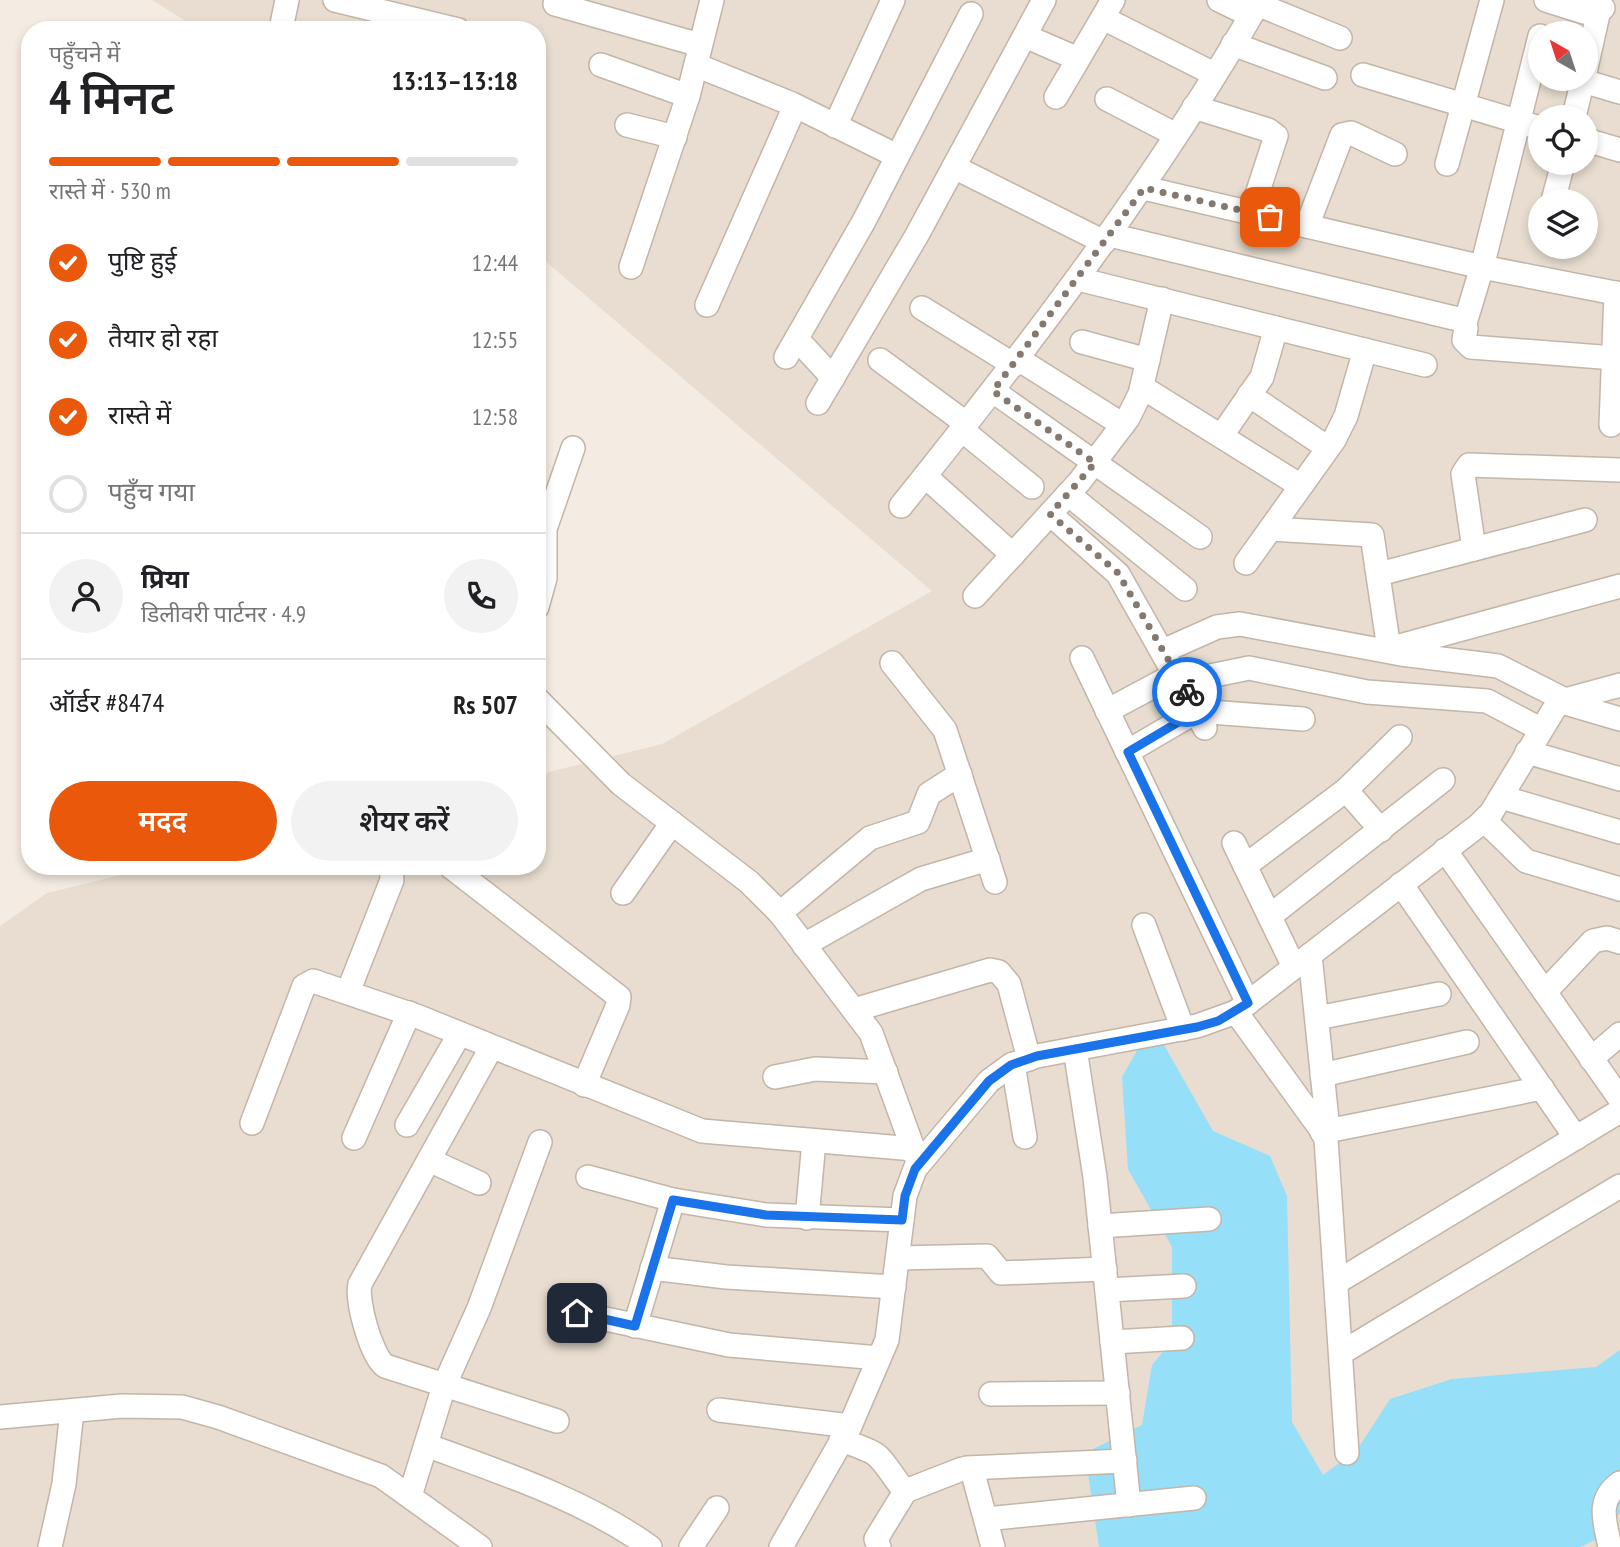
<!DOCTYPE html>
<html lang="hi">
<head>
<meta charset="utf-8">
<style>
  :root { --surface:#fff; --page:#f2f2f2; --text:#202124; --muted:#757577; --line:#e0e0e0; --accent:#ea580c }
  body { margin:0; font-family:"PT Sans Narrow","Noto Sans Devanagari",sans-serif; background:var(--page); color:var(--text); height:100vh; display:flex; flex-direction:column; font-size:26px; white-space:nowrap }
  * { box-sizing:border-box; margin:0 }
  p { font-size:23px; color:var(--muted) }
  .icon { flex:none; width:38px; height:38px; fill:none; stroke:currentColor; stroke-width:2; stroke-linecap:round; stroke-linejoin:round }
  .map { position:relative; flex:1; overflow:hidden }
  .details { position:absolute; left:21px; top:21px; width:525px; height:854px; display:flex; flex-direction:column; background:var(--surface); border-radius:28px; box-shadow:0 4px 10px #0003 }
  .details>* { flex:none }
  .needle { width:46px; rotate:321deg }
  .buttons { position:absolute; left:1528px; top:21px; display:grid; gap:14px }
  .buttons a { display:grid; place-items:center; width:70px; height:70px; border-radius:50%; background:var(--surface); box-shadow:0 4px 10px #0003; font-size:35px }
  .pin { position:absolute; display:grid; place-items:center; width:60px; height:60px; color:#fff; margin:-30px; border-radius:14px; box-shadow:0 4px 10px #0006 }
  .courier { position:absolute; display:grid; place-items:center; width:70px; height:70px; margin:-35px; border:5px solid #1a73e8; border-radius:50%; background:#fff; color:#222; box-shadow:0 2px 9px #0007 }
  .overview em { font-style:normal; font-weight:600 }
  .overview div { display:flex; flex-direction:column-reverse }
  .overview { display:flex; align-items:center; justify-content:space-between; height:119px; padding:0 28px }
  h1 { font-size:46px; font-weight:600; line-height:52px }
  .bar { display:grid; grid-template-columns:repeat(4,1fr); gap:10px 7px; align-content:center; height:84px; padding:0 28px }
  .bar i { height:9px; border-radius:5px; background:var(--line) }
  .bar .on { background:var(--accent) }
  .bar p { grid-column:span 4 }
  .line { display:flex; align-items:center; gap:18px; padding:0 28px; border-top:2px solid var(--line) }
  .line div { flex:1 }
  .round { display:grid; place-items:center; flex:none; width:74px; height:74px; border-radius:37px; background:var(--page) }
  ol { padding:0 28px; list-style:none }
  li { display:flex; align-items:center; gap:21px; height:77px }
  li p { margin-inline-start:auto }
  li .icon { padding:7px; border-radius:50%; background:var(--accent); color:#fff; stroke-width:4 }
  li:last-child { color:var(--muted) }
  li i { width:38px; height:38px; border:4px solid var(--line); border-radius:50% }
  .cta { display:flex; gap:14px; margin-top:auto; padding:14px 28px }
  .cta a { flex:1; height:80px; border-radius:42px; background:var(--accent); color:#fff; font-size:28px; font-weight:600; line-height:80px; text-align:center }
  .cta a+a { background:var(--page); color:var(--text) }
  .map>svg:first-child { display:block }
</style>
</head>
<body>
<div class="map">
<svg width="1620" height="1547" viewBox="0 0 1620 1547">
  <rect width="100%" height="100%" fill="#f4ece2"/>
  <path fill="#e8ddd0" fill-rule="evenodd" d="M152 0H1620V1547H0V926L47 893 158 866H537V775L662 744 932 591 537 254V30H200ZM1540 33H1586V79H1540ZM1540 117H1586V163H1540ZM1540 201H1586V247H1540Z"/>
  <polygon fill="#96dff9" points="1152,1024 1213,1131 1270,1156 1287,1196 1292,1422 1323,1475 1357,1450 1390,1399 1452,1379 1596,1367 1620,1350 1620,1513 1595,1540 1580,1547 1099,1547 1085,1453 1142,1425 1152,1365 1172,1341 1172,1247 1128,1169 1122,1077"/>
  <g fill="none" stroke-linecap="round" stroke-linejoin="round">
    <g stroke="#c3b5a7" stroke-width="26">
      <g id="minor">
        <polyline points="335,0 458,30"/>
        <polyline points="1219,0 1250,15"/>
        <polyline points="1546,0 1584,12 1603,8"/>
        <polyline points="555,4 700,45"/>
        <polyline points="1257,4 1340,38"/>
        <polyline points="1103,18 1214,74"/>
        <polyline points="281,29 287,0"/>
        <polyline points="1025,36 1078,59"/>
        <polyline points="1233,44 1325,78"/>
        <polyline points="601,65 688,96"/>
        <polyline points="696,65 792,104 897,156"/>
        <polyline points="1586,68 1599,10"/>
        <polyline points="1363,75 1540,128"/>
        <polyline points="1583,81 1620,92"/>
        <polyline points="1056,97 1113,0"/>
        <polyline points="1107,99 1176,135"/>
        <polyline points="1194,107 1268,130 1276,136 1251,213"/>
        <polyline points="1574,117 1583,79"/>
        <polyline points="627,125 675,137"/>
        <polyline points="835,126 893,0"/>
        <polyline points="1586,140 1620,150"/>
        <polyline points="1447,164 1492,0"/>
        <polyline points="954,167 1104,242"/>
        <polyline points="1144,188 1482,267 1620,294"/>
        <polyline points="1553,201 1563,163"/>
        <polyline points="1307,226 1342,135 1351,133 1395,154"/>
        <polyline points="1110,235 1462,320 1466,328 1464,340 1471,347 1614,358"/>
        <polyline points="631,267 688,96 712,0"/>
        <polyline points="1078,279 1425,365"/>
        <polyline points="707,305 795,106"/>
        <polyline points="922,308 1014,365"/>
        <polyline points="1465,323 1482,267 1540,36"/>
        <polyline points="797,339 833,378"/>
        <polyline points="1082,342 1148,360"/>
        <polyline points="786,357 864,221 971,14"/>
        <polyline points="1018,359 1123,425"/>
        <polyline points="880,360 967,424"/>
        <polyline points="1142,387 1301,486"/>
        <polyline points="993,391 1200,537"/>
        <polyline points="1249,395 1328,448"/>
        <polyline points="818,403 917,235 1044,0"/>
        <polyline points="1611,425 1616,293"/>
        <polyline points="962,430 1032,487"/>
        <polyline points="1222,435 1262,377 1276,328"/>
        <polyline points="925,476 1013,555"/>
        <polyline points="1068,494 1185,589"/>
        <path d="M901 506C1031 344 1156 181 1260 0"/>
        <polyline points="1050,514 1118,574 1205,728"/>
        <polyline points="1271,529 1372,535 1389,649"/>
        <polyline points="1474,549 1463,474 1469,465 1620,470"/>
        <polyline points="1246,563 1334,440 1346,416 1365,350"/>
        <polyline points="1379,574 1585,520"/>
        <polyline points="975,596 1080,481 1128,418 1140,394 1162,299"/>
        <polyline points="537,607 545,578 545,529 573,448"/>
        <polyline points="1392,648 1620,586"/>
        <polyline points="1163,651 1217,627 1240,624 1401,654 1498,666 1565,700"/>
        <polyline points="1082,658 1248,1003"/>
        <polyline points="892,663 945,730 995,882"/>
        <polyline points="1181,682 1249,668 1367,692 1487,701 1540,729"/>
        <polyline points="537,699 621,784 749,882 780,913 871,1033 918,1162"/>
        <polyline points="1562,702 1620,719"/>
        <polyline points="1107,711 1176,674"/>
        <polyline points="1127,752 1197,711 1303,719"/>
        <polyline points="1527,752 1620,779"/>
        <polyline points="1346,790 1381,830"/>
        <polyline points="1501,797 1620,832"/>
        <polyline points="1484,820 1526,861 1620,889"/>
        <polyline points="1234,843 1294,967"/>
        <polyline points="1445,850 1620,1099"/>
        <polyline points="1245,866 1346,790 1400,737"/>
        <polyline points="451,867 619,997 618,1005 584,1085"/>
        <polyline points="1401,884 1576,1138"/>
        <polyline points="623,893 672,823"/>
        <polyline points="780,913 870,838 918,822 929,794 960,774"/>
        <polyline points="1270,916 1443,780"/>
        <polyline points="1144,925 1183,1029"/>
        <polyline points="804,945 921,879 988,859"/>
        <polyline points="1310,955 1328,1130"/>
        <polyline points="348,992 392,880 391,866"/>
        <polyline points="1545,992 1593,941 1607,938 1620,942"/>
        <polyline points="854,1010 990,970 999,972 1009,984 1029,1059"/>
        <polyline points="1236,1012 1320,1128 1326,1139 1347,1453"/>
        <polyline points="1317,1018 1439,994"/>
        <path d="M491 1048 360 1284C356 1301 371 1355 385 1366L557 1421"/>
        <polyline points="1075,1049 1095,1177 1129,1505"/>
        <polyline points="1591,1059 1620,1034"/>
        <polyline points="1013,1064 1025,1137"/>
        <polyline points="1322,1075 1467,1042"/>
        <polyline points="775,1077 815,1069 886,1072"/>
        <polyline points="252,1123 304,986 313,981 419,1017 702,1131 914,1149"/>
        <polyline points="407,1125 459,1035"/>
        <polyline points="1322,1132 1542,1088"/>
        <polyline points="354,1138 409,1013"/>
        <polyline points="429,1160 479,1183"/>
        <polyline points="588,1177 673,1200 766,1215 902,1220"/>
        <polyline points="807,1218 814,1141"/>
        <polyline points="1100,1226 1209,1219"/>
        <polyline points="898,1258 987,1256 1001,1273 1105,1269"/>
        <polyline points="652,1268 726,1277 894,1287"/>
        <polyline points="1337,1282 1620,1111"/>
        <polyline points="1107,1290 1184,1286"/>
        <polyline points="577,1313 729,1345 879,1358"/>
        <polyline points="635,1326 673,1200"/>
        <polyline points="1112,1342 1182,1338"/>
        <polyline points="1341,1353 1620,1186"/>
        <polyline points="991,1394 1118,1393"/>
        <polyline points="719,1410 850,1426"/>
        <polyline points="0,1417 122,1406 182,1407 218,1417 381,1476 480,1547"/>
        <path d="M841 1440C887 1456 875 1453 903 1489L908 1490 962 1469 972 1470 993 1547"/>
        <path d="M426 1445C502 1473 583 1499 650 1547"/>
        <polyline points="967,1468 1125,1461"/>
        <polyline points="410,1496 444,1386 479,1308 540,1142"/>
        <polyline points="986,1519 1194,1498"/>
        <polyline points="50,1547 64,1484 72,1411"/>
        <polyline points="691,1547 717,1508"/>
        <polyline points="781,1547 850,1426 887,1340 905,1196 915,1169 989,1081 1011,1065 1037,1056 1197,1026 1236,1012 1480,824 1491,813 1556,706 1565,700 1620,685"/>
        <polyline points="879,1547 876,1539 906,1490"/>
        <path d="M1610 1547C1605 1522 1596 1500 1620 1483"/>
      </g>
    </g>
    <use href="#minor" stroke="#fff" stroke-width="23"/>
  </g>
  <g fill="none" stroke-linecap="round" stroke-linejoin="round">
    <polyline stroke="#837970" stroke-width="7" stroke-dasharray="0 12.6" points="1187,692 1118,573 1050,514 1095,463 993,391 1144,188 1270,217"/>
    <polyline stroke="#1a73e8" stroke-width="9" points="577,1313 635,1326 673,1200 766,1215 902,1220 905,1196 915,1169 989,1081 1011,1065 1037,1056 1197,1027 1218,1021 1248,1003 1128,752 1197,711 1187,692"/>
  </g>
</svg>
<div class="buttons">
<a><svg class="needle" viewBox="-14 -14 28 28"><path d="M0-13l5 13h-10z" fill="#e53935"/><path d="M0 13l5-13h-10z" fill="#757577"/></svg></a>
<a><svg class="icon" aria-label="locate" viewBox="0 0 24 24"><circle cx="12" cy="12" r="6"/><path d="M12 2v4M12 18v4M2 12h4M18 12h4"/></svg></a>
<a><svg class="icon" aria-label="layers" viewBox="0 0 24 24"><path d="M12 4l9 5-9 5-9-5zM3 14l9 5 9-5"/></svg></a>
</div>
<div class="pin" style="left:1270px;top:217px;background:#ea580c"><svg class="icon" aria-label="bag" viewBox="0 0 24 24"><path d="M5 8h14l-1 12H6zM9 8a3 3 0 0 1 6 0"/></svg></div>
<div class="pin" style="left:577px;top:1313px;background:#1f2937"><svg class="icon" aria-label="home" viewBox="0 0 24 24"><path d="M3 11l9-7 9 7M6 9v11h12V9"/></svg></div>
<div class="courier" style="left:1187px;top:692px"><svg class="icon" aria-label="bike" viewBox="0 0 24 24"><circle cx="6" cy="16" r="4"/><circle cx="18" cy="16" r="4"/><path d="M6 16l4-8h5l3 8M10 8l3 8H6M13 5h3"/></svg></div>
<section class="details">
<div class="overview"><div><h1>4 मिनट</h1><p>पहुँचने में</p></div><em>13:13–13:18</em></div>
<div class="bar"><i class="on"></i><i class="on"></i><i class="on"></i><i></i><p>रास्ते में · 530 m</p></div>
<ol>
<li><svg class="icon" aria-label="check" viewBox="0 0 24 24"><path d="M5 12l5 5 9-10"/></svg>पुष्टि हुई<p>12:44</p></li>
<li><svg class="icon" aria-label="check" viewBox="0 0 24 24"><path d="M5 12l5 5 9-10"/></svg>तैयार हो रहा<p>12:55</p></li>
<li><svg class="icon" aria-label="check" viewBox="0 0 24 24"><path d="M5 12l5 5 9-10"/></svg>रास्ते में<p>12:58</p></li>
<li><i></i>पहुँच गया</li>
</ol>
<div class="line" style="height:126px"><a class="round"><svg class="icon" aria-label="person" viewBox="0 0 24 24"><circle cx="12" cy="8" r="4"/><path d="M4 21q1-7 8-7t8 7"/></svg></a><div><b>प्रिया</b><p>डिलीवरी पार्टनर · 4.9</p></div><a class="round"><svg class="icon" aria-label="phone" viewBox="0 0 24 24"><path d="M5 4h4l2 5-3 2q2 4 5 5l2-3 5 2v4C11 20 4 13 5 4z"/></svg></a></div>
<div class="line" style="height:91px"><div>ऑर्डर #8474</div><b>Rs 507</b></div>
<div class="cta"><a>मदद</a><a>शेयर करें</a></div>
</section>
</div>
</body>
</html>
